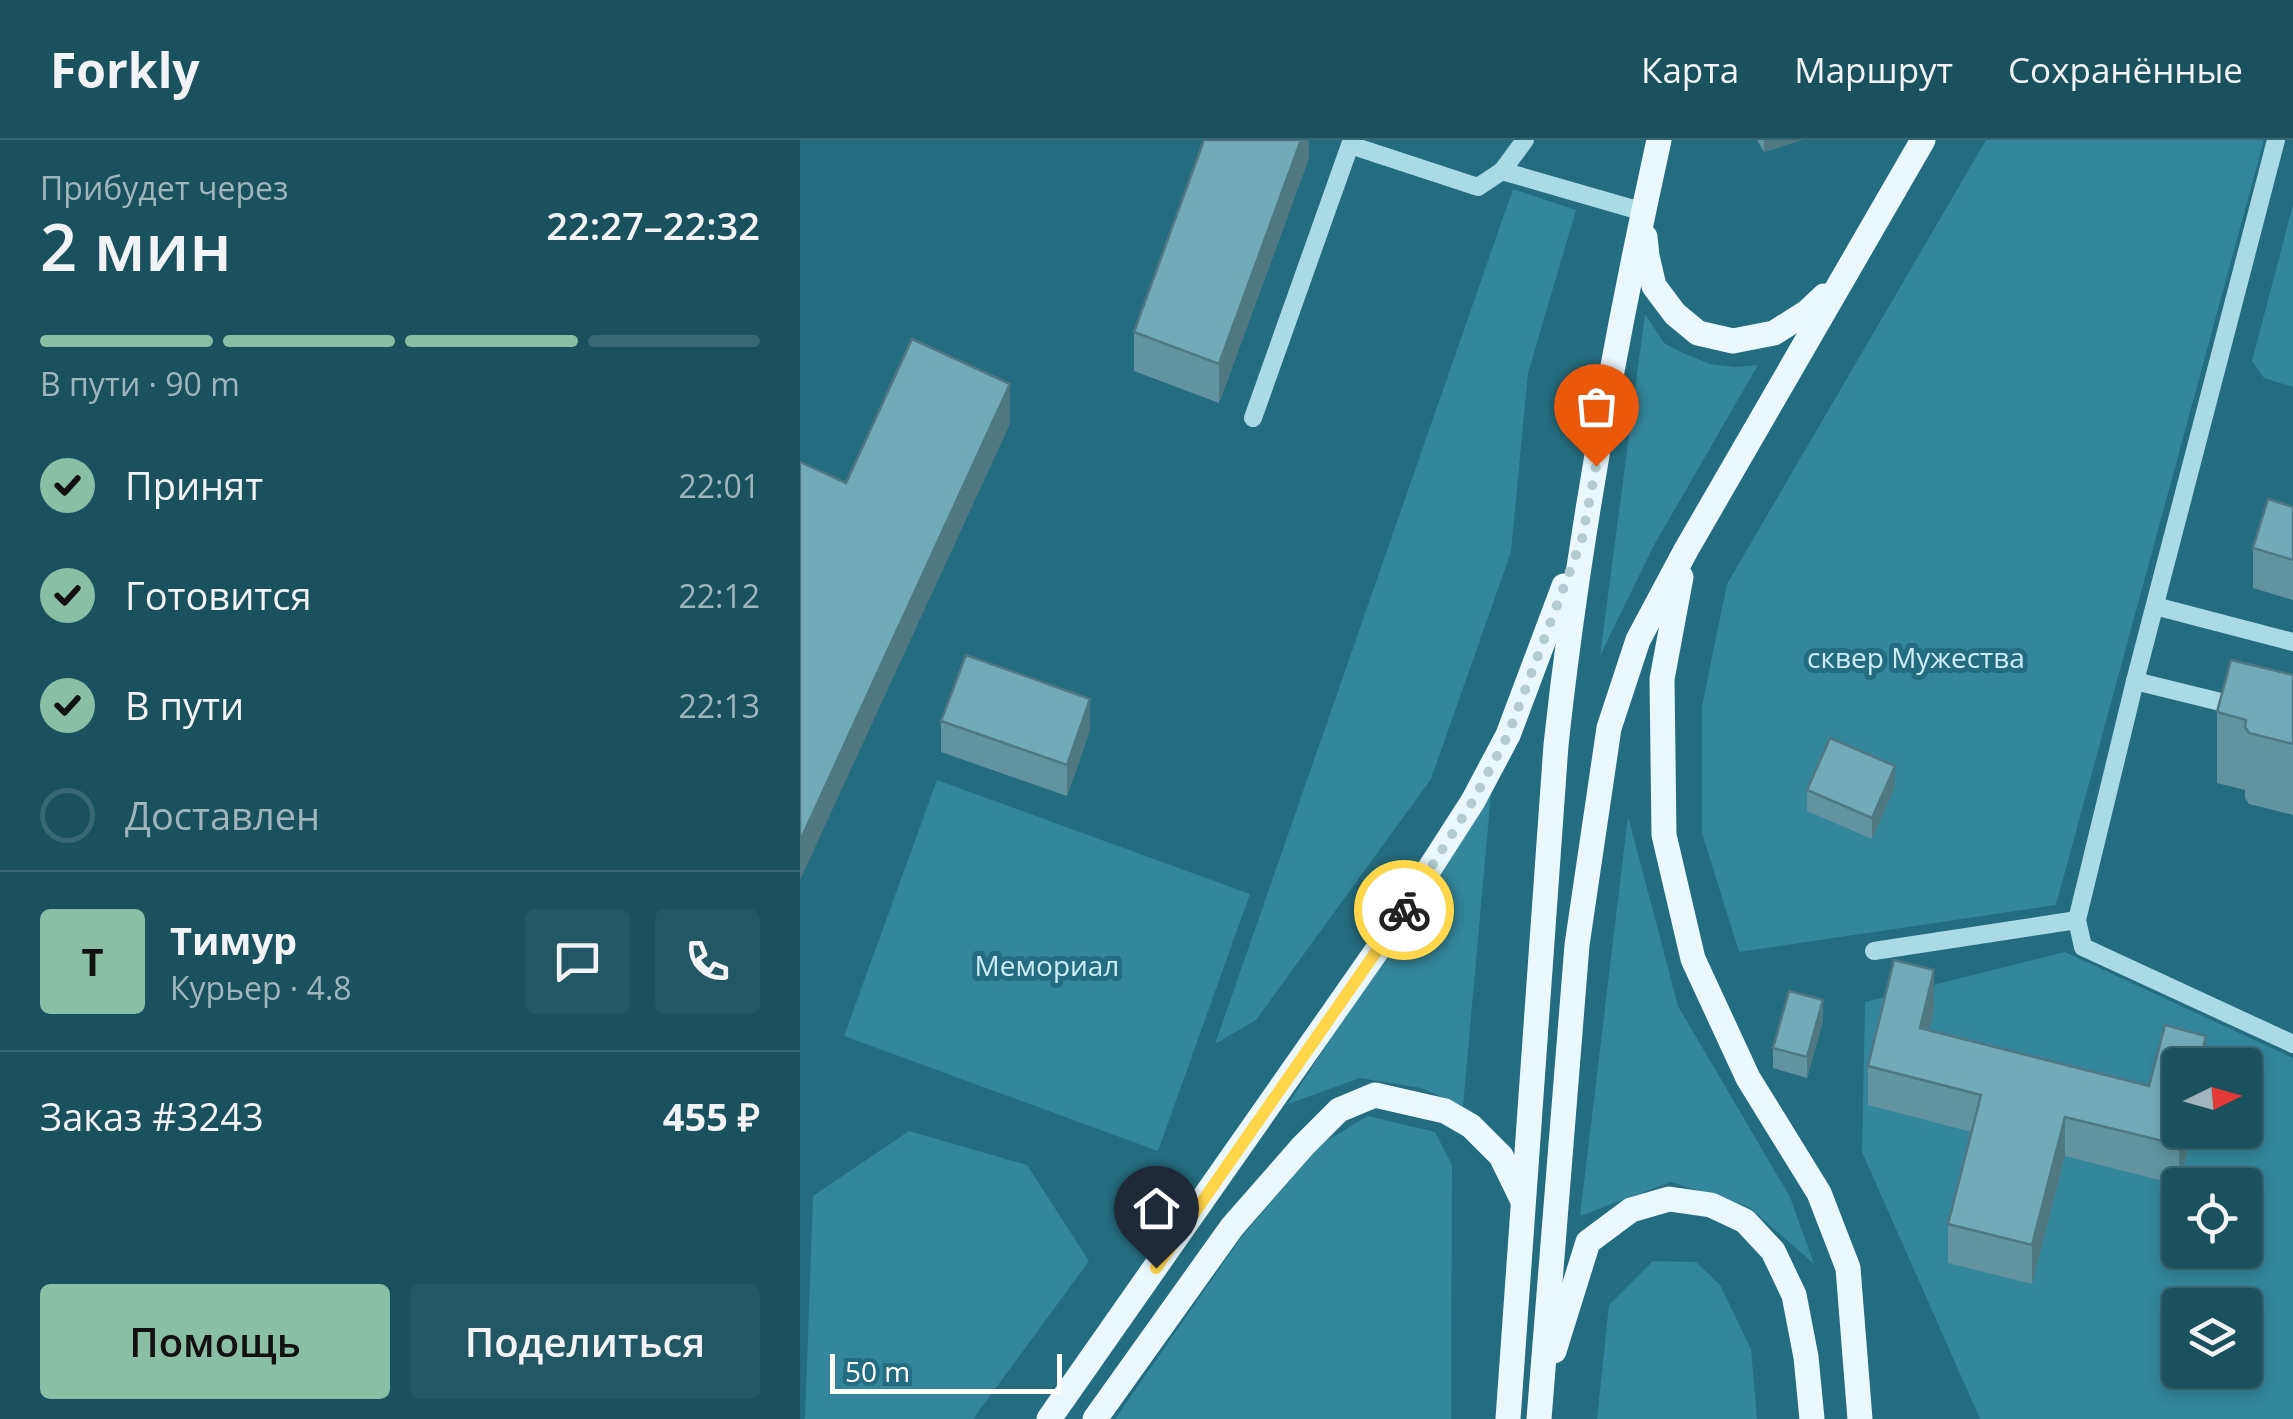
<!DOCTYPE html>
<html lang="ru">
<head>
<meta charset="utf-8">
<style>
  :root { --surface:#1b515f; --page:#245765; --text:#f1f3f6; --muted:#a0b5bd; --line:#396874; --accent:#8abfa5 }
  body { margin:0; font-family:"Open Sans",sans-serif; background:var(--page); color:var(--text); height:100vh; display:flex; flex-direction:column; font-size:38px; white-space:nowrap }
  * { box-sizing:border-box; margin:0 }
  p { font-size:32px; color:var(--muted) }
  .icon { flex:none; width:55px; height:55px; fill:none; stroke:currentColor; stroke-width:2; stroke-linecap:round; stroke-linejoin:round }
  .map { position:relative; flex:1; overflow:hidden }
  .drawer { display:flex; flex-direction:column; background:var(--surface); width:800px }
  .drawer>* { flex:none }
  .needle { width:65px; rotate:85deg }
  .controls { position:absolute; left:1362px; top:908px; display:grid; gap:20px }
  .controls a { display:grid; place-items:center; width:100px; height:100px; border-radius:10px; background:var(--surface); box-shadow:0 5px 15px #0003,0 0 0 2px var(--line); font-size:50px }
  .scale { position:absolute; left:30px; bottom:25px; width:232px; box-sizing:border-box; padding-left:10px; border:5px solid #fff; border-top:0; font-size:28px; line-height:35px; white-space:nowrap; color:#fff; -webkit-text-stroke:8px #246c7f; paint-order:stroke }
  .pin { position:absolute; display:grid; place-items:center; width:85px; height:85px; color:#fff; margin:-102px -42px; border-radius:50% 50% 50% 0; rotate:-45deg; box-shadow:0 0 10px #0007 }
  .pin .icon { rotate:45deg }
  .courier { position:absolute; display:grid; place-items:center; width:100px; height:100px; margin:-50px; border:8px solid #ffd54a; border-radius:50%; background:#fff; color:#222; box-shadow:0 2px 12px #0007 }
  .summary em { font-style:normal; font-weight:600 }
  .summary div { display:flex; flex-direction:column-reverse }
  .summary { display:flex; align-items:center; justify-content:space-between; height:170px; padding:0 40px }
  h1 { font-size:65px; font-weight:600; line-height:75px }
  .bar { display:grid; grid-template-columns:repeat(4,1fr); gap:15px 10px; align-content:center; height:120px; padding:0 40px }
  .bar i { height:12px; border-radius:8px; background:var(--line) }
  .bar .on { background:var(--accent) }
  .bar p { grid-column:span 4 }
  .line { display:flex; align-items:center; gap:25px; padding:0 40px; border-top:2px solid var(--line) }
  .line div { flex:1 }
  .round { display:grid; place-items:center; flex:none; width:105px; height:105px; border-radius:10px; background:var(--page) }
  ol { padding:0 40px; list-style:none }
  li { display:flex; align-items:center; gap:30px; height:110px }
  li p { margin-inline-start:auto }
  li .icon { padding:10px; border-radius:50%; background:var(--accent); color:#111; stroke-width:4 }
  li:last-child { color:var(--muted) }
  li i { width:55px; height:55px; border:5px solid var(--line); border-radius:50% }
  .cta { display:flex; gap:20px; margin-top:auto; padding:20px 40px }
  .cta a { flex:1; height:115px; border-radius:10px; background:var(--accent); color:#111; font-size:40px; font-weight:600; line-height:115px; text-align:center }
  .cta a+a { background:var(--page); color:var(--text) }
  header { display:flex; align-items:center; gap:60px; box-sizing:border-box; height:140px; padding:0 50px; background:var(--surface); border-bottom:2px solid var(--line) }
  header strong { font-size:48px }
  nav { display:flex; gap:55px; margin-inline-start:auto; font-size:35px }
  main { display:flex; flex:1; min-height:0 }
  .map>svg:first-child { display:block }
</style>
</head>
<body>
<header>
<strong>Forkly</strong>
<nav><a>Карта</a><a>Маршрут</a><a>Сохранённые</a></nav>
</header>
<main>
<section class="drawer">
<div class="summary"><div><h1>2 мин</h1><p>Прибудет через</p></div><em>22:27–22:32</em></div>
<div class="bar"><i class="on"></i><i class="on"></i><i class="on"></i><i></i><p>В пути · 90 m</p></div>
<ol>
<li><svg class="icon" aria-label="check" viewBox="0 0 24 24"><path d="M5 12l5 5 9-10"/></svg>Принят<p>22:01</p></li>
<li><svg class="icon" aria-label="check" viewBox="0 0 24 24"><path d="M5 12l5 5 9-10"/></svg>Готовится<p>22:12</p></li>
<li><svg class="icon" aria-label="check" viewBox="0 0 24 24"><path d="M5 12l5 5 9-10"/></svg>В пути<p>22:13</p></li>
<li><i></i>Доставлен</li>
</ol>
<div class="line" style="height:180px"><b class="round" style="background:var(--accent);color:#111">Т</b><div><b>Тимур</b><p>Курьер · 4.8</p></div><a class="round"><svg class="icon" aria-label="chat" viewBox="0 0 24 24"><path d="M4 5h16v11H9l-5 4z"/></svg></a><a class="round"><svg class="icon" aria-label="phone" viewBox="0 0 24 24"><path d="M5 4h4l2 5-3 2q2 4 5 5l2-3 5 2v4C11 20 4 13 5 4z"/></svg></a></div>
<div class="line" style="height:130px"><div>Заказ #3243</div><b>455 ₽</b></div>
<div class="cta"><a>Помощь</a><a>Поделиться</a></div>
</section>
<div class="map">
<svg width="1493" height="1279" viewBox="0 0 1493 1279">
  <rect width="100%" height="100%" fill="#246c7f"/>
  <g fill="#34869a" fill-rule="evenodd">
    <polygon points="1186,0 1464,0 1256,765 939,812 902,693 902,566 927,444"/>
    <polygon points="713,49 776,70 728,233 711,412 631,639 456,880 415,904"/>
    <polygon points="1493,65 1493,247 1464,238 1452,221"/>
    <polygon points="845,174 864,203 883,213 910,224 935,227 958,225 853,407 800,516"/>
    <polygon points="137,640 450,754 358,1011 44,896"/>
    <polygon points="691,654 663,966 621,948 560,938 488,964"/>
    <polygon points="828,676 878,866 990,1057 1014,1124 949,1067 871,1042 780,1076"/>
    <path d="M1265 812 1493 918V1279H1180L1062 1012 1065 862ZM1380 925H1445V990H1380ZM1380 1045H1445V1110H1380ZM1380 1165H1445V1230H1380Z"/>
    <polygon points="568,976 635,992 652,1025 651,1279 315,1279 440,1099 521,1004"/>
    <polygon points="109,991 227,1025 289,1121 173,1279 5,1279 13,1056"/>
    <polygon points="853,1121 896,1122 920,1145 951,1209 957,1279 797,1279 809,1165"/>
  </g>
  <g fill="none" stroke-linecap="round" stroke-linejoin="round">
    <g stroke="#a9dae6" stroke-width="18">
      <polyline points="1476,0 1335,541 1277,780 1283,807 1493,904"/>
      <polyline points="702,31 725,0"/>
      <polyline points="453,278 550,5 678,47 702,31 844,72"/>
      <polyline points="1355,466 1493,502"/>
      <polyline points="1335,541 1441,567"/>
      <polyline points="1074,811 1277,780"/>
    </g>
    <g stroke="#eaf8fd" stroke-width="25">
      <polyline points="845,97 847,116 854,146 875,174 898,193 933,201 974,193 1007,172 1024,156"/>
      <polyline points="881,437 862,539 864,695 893,819 948,938 1019,1053 1048,1128 1060,1279"/>
      <polyline points="754,1211 788,1102 831,1070 869,1059 911,1065 945,1081 973,1111 994,1155 1006,1217 1012,1279"/>
      <polyline points="249,1279 578,809 673,661 708,595 764,446"/>
      <polyline points="295,1279 432,1087 503,1006 539,970 575,955 645,971 671,986 701,1016 722,1059"/>
      <path d="M708 1279 756 605C778 401 815 200 859 0"/>
      <polyline points="739,1279 777,805 809,588 838,500 886,410 1123,0"/>
    </g>
  </g>
  <g fill="#6193a0">
    <polygon points="509,0 509,18 419,263 334,231 334,192"/>
    <polygon points="957,0 1002,0 964,12"/>
    <polygon points="1493,367 1493,460 1453,448 1453,408"/>
    <polygon points="1493,535 1493,675 1449,664 1445,658 1445,650 1417,643 1417,572"/>
    <polygon points="141,581 290,590 267,656 141,612"/>
    <polygon points="1095,647 1072,699 1007,671 1007,650"/>
    <polygon points="1134,870 1129,890 1349,946 1406,925 1380,990 1393,990 1379,1045 1265,1016 1232,1144 1148,1123 1148,1084 1172,992 1068,965 1068,926"/>
    <polygon points="1023,881 1007,938 973,928 973,908"/>
  </g>
  <g fill="#4f7882">
    <polygon points="501,0 509,0 509,18 419,263 419,224"/>
    <polygon points="964,0 1002,0 964,12"/>
    <polygon points="210,244 210,284 0,740 0,701"/>
    <polygon points="290,559 290,590 267,656 267,625"/>
    <polygon points="1095,626 1095,647 1072,699 1072,678"/>
    <polygon points="1134,830 1134,870 1120,927 1120,888"/>
    <polygon points="1023,860 1023,881 1007,938 1007,917"/>
    <polygon points="1406,896 1406,925 1399,925"/>
    <polygon points="1265,977 1265,1016 1232,1144 1232,1105"/>
    <polygon points="1383,990 1393,990 1379,1045 1379,1005"/>
  </g>
  <g fill="#71abba" stroke="#4f7882" stroke-width="2.5">
    <polygon points="404,0 501,0 419,224 334,192"/>
    <polygon points="112,199 210,244 0,701 0,322 46,343"/>
    <polygon points="1468,359 1493,367 1493,420 1453,408"/>
    <polygon points="166,515 290,559 267,625 141,581"/>
    <polygon points="1431,520 1493,535 1493,604 1449,593 1445,587 1446,580 1417,572"/>
    <polygon points="1030,598 1095,626 1072,678 1007,650"/>
    <polygon points="1094,820 1134,830 1120,888 1349,946 1365,885 1406,896 1399,925 1380,925 1380,990 1383,990 1379,1005 1265,977 1232,1105 1148,1084 1181,955 1068,926"/>
    <polygon points="989,851 1023,860 1007,917 973,908"/>
  </g>
  <g fill="none" stroke-linecap="round" stroke-linejoin="round">
    <polyline stroke="#b2ccd2" stroke-width="10" stroke-dasharray="0 18" points="604,770 673,661 708,595 782,399 796,326"/>
    <polyline stroke="#ffd54a" stroke-width="12" points="356,1128 578,809 604,770"/>
  </g>
  <g text-anchor="middle" dominant-baseline="central" stroke-width="10" stroke-linejoin="round" paint-order="stroke">
    <g font-size="28" fill="#ccedf5" stroke="#246c7f">
      <text x="1116" y="517">сквер Мужества</text>
      <text x="247" y="825">Мемориал</text>
    </g>
  </g>
</svg>
<div class="controls">
<a><svg class="needle" viewBox="-14 -14 28 28"><path d="M0-13l5 13h-10z" fill="#e53935"/><path d="M0 13l5-13h-10z" fill="#a0b5bd"/></svg></a>
<a><svg class="icon" aria-label="locate" viewBox="0 0 24 24"><circle cx="12" cy="12" r="6"/><path d="M12 2v4M12 18v4M2 12h4M18 12h4"/></svg></a>
<a><svg class="icon" aria-label="layers" viewBox="0 0 24 24"><path d="M12 4l9 5-9 5-9-5zM3 14l9 5 9-5"/></svg></a>
</div>
<div class="scale">50 m</div>
<div class="pin" style="left:796px;top:326px;background:#ea580c"><svg class="icon" aria-label="bag" viewBox="0 0 24 24"><path d="M5 8h14l-1 12H6zM9 8a3 3 0 0 1 6 0"/></svg></div>
<div class="pin" style="left:356px;top:1128px;background:#1f2937"><svg class="icon" aria-label="home" viewBox="0 0 24 24"><path d="M3 11l9-7 9 7M6 9v11h12V9"/></svg></div>
<div class="courier" style="left:604px;top:770px"><svg class="icon" aria-label="bike" viewBox="0 0 24 24"><circle cx="6" cy="16" r="4"/><circle cx="18" cy="16" r="4"/><path d="M6 16l4-8h5l3 8M10 8l3 8H6M13 5h3"/></svg></div>
</div>
</main>
</body>
</html>
